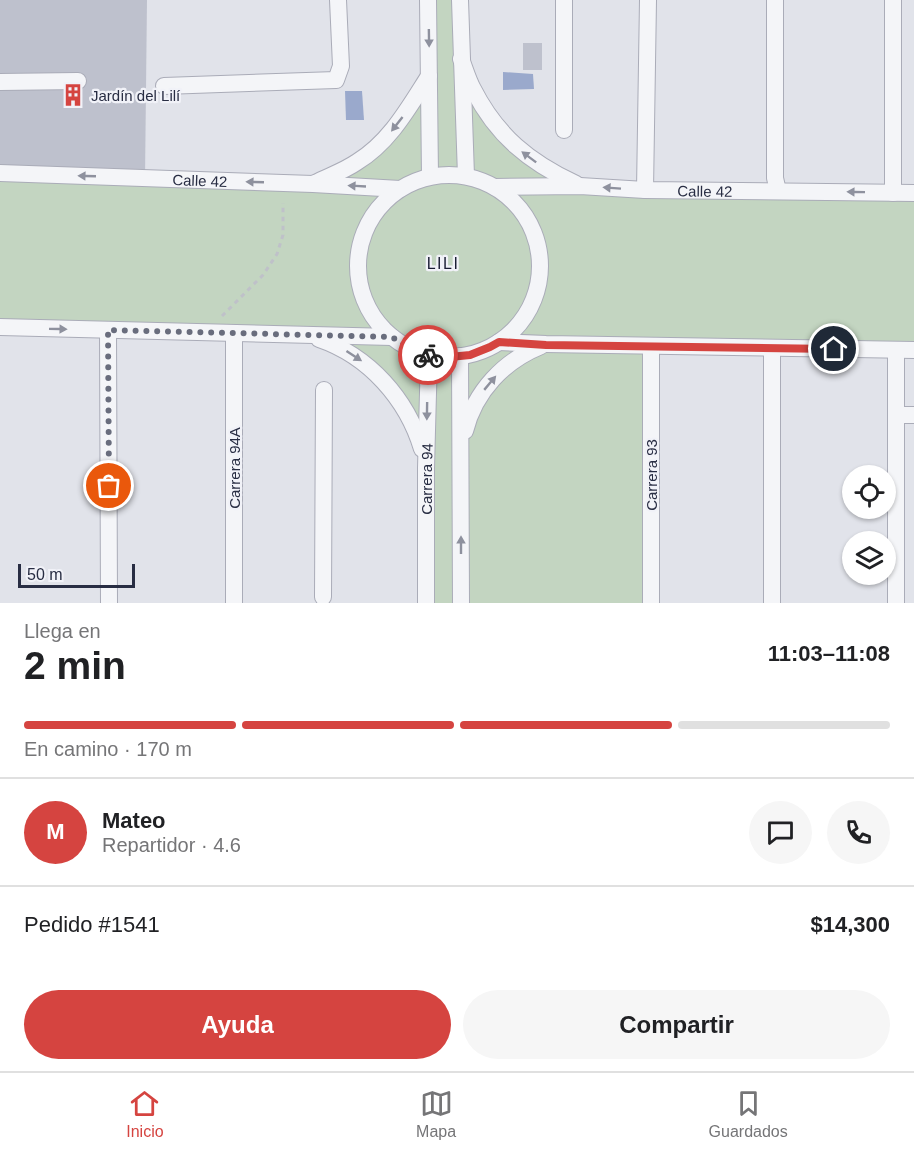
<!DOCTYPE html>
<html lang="es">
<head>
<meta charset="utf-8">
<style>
  :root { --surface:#fff; --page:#f6f6f6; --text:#202124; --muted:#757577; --line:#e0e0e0; --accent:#d54440 }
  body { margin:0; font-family:Helvetica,sans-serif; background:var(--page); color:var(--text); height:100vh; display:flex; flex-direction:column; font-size:22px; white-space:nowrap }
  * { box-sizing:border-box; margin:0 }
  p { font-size:20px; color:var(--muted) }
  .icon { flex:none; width:33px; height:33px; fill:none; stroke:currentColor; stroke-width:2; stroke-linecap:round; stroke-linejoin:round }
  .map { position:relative; height:603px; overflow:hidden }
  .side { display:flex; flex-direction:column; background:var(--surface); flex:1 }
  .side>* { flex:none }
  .controls { position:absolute; left:842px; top:465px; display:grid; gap:12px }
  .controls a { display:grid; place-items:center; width:54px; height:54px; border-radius:50%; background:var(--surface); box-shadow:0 2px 4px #0004; font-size:30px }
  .scale { position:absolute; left:18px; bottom:15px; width:117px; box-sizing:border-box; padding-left:6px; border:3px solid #282d43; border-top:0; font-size:16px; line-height:21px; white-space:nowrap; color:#282d43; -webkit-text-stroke:4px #f1f2f8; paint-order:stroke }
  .pin { position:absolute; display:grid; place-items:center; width:51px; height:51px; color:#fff; margin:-26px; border:3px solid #fff; border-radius:50%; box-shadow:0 2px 6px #0007 }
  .courier { position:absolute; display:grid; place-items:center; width:60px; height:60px; margin:-30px; border:4px solid #d54440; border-radius:50%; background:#fff; color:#222; box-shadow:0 2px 8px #0007 }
  .headline em { font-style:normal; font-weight:600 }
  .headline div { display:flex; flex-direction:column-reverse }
  .headline { display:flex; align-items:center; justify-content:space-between; height:102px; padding:0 24px }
  h1 { font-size:39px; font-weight:600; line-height:45px }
  .bar { display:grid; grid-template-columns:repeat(4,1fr); gap:9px 6px; align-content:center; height:72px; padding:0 24px }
  .bar i { height:8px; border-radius:4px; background:var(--line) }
  .bar .selected { background:var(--accent) }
  .bar p { grid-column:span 4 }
  .line { display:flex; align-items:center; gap:15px; padding:0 24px; border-top:2px solid var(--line) }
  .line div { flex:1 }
  .round { display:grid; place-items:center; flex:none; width:63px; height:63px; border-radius:32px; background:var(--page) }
  .action { display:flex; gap:12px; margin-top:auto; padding:12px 24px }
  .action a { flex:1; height:69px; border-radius:36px; background:var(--accent); color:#fff; font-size:24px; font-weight:600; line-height:69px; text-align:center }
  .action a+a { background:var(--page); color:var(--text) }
  .menu { display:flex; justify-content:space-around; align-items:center; height:84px; border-top:2px solid var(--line); background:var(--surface); font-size:16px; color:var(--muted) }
  .menu a { display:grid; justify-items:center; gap:3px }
  .menu .selected { color:var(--accent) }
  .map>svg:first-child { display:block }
</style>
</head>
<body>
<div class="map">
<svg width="914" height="603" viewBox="0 0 914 603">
  <rect width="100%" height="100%" fill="#e1e3ea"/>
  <polygon fill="#c3d5c1" points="428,0 460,0 461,59 487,113 580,186 914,193 914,350 651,346 651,603 426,603 426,468 391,389 321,339 0,327 0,173 313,184 358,162 429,75"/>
  <g fill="#9aa9cc">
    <polygon points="503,72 533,74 534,89 503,90"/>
    <polygon points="345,91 362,91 364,120 346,120"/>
  </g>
  <g fill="#bec1cd">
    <polygon points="0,0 147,0 145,178 0,173"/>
    <rect x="523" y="43" width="19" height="27"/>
  </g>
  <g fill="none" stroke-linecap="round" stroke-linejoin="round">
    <g stroke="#aaacb8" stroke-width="18">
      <g id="minor">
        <polyline points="428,0 430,176"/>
        <polyline points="460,0 466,176"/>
        <polyline points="775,0 775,178 778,191"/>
        <polyline points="893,0 893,193"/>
        <path d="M461 59C465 69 468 80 473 89 497 136 529 162 576 184"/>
        <polyline points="0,82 78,81"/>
        <polyline points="164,86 336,80 341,66 338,0"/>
        <polyline points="564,130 564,0"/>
        <path id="s1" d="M0 173 313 184 400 189"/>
        <circle cx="449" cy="266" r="91"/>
        <path d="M315 183C329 176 344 171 357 162 390 142 409 107 429 76"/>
        <path id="s2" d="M495 187 580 186 645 190 914 193"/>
        <polyline points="645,190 648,0"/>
        <polyline points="0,327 392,337"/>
        <polyline points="108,330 109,603"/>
        <path d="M319 339C369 356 407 399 422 449"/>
        <polyline points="499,342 546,344 914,350"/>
        <polyline points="651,346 651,603"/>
        <polyline points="772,348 772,603"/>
        <polyline points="460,356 461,603"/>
        <polyline points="896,415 914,415"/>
        <path d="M465 431C475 391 504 361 541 346"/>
        <polyline points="323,597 324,390"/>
        <polyline points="234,603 234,333"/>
        <path id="s3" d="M426 603V468L429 355"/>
        <polyline points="896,603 896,350"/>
      </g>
    </g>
    <polyline stroke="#bfc1c9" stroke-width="3" stroke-dasharray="4.5 4.5" stroke-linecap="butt" points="222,316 263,275 277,254 283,235 283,203"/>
    <use href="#minor" stroke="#f4f5f8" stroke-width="16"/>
  </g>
  <defs><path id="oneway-solid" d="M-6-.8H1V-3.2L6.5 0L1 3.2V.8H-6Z" transform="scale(1.5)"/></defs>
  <g fill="#8e919e">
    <use href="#oneway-solid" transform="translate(429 38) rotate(89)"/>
    <use href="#oneway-solid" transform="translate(397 124) rotate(128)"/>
    <use href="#oneway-solid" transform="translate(529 157) rotate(-143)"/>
    <use href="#oneway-solid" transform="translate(87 176) rotate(-178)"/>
    <use href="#oneway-solid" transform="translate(255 182) rotate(-178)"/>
    <use href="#oneway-solid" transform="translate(357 186) rotate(-177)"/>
    <use href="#oneway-solid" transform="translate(612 188) rotate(-176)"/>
    <use href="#oneway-solid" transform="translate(856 192) rotate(-179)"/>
    <use href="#oneway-solid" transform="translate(58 329) rotate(1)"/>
    <use href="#oneway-solid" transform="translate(354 356) rotate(33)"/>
    <use href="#oneway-solid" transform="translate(490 383) rotate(-50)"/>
    <use href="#oneway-solid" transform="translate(427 411) rotate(91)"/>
    <use href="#oneway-solid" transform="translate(461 545) rotate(-90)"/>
  </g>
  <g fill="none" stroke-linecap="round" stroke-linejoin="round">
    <polyline stroke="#696d7d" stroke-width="6" stroke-dasharray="0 10.8" points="109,486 108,330 392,337 404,345 428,355"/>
    <polyline stroke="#d54440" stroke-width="8" points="428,355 450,357 470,355 490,347 499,342 546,345 834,349"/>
  </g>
  <defs>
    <g id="building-bare" transform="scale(1.8)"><path d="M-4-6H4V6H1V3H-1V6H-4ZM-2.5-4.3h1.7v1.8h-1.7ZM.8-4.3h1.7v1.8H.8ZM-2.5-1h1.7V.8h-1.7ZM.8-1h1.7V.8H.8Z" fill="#d54440" stroke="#f1f2f8" stroke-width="2.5" paint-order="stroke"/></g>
  </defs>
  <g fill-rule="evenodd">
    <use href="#building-bare" x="73" y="95"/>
  </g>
  <g text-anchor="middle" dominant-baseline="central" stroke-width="4.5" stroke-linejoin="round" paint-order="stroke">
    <g font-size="15" fill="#282d43" stroke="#f1f2f8" text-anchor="start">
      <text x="91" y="95">Jardín del Lilí</text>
    </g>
    <g font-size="15" fill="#282d43" stroke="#f1f2f8">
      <text stroke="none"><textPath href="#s1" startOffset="200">Calle 42</textPath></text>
      <text stroke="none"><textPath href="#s2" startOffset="210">Calle 42</textPath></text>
      <text transform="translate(234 468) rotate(-90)">Carrera 94A</text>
      <text transform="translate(651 475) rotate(-90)">Carrera 93</text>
      <text stroke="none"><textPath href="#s3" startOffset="124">Carrera 94</textPath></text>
    </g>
    <g font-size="16" letter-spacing="1.5" fill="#1a1e34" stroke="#f1f2f8">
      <text x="443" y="263">LILI</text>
    </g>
  </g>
</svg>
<div class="controls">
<a><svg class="icon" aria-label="locate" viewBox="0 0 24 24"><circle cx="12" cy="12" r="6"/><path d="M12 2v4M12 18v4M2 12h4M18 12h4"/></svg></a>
<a><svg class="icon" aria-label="layers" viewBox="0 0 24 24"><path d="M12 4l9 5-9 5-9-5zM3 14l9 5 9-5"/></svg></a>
</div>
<div class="scale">50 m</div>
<div class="pin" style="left:109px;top:486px;background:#ea580c"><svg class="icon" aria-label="bag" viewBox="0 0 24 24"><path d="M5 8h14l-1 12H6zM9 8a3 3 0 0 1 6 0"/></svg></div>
<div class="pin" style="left:834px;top:349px;background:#1f2937"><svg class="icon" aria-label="home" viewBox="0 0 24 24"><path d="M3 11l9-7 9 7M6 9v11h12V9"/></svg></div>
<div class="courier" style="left:428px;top:355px"><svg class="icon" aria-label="bike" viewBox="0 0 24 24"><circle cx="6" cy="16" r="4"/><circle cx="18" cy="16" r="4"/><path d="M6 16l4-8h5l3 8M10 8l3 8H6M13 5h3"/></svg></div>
</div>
<section class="side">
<div class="headline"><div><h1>2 min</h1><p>Llega en</p></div><em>11:03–11:08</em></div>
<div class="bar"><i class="selected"></i><i class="selected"></i><i class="selected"></i><i></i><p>En camino · 170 m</p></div>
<div class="line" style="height:108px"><b class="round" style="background:var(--accent);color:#fff">M</b><div><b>Mateo</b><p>Repartidor · 4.6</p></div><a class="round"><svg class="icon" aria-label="chat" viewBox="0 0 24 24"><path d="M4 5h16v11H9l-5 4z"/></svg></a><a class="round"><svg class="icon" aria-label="phone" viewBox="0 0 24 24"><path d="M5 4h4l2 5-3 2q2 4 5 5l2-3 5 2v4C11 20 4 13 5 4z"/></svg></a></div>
<div class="line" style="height:78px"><div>Pedido #1541</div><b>$14,300</b></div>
<div class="action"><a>Ayuda</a><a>Compartir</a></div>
</section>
<nav class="menu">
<a class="selected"><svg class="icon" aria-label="home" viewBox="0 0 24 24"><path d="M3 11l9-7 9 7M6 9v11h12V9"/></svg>Inicio</a>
<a><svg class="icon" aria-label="map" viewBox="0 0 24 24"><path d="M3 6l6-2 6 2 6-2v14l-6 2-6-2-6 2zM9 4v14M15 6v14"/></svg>Mapa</a>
<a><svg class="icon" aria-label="saved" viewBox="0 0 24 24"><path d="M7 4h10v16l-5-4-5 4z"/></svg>Guardados</a>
</nav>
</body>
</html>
